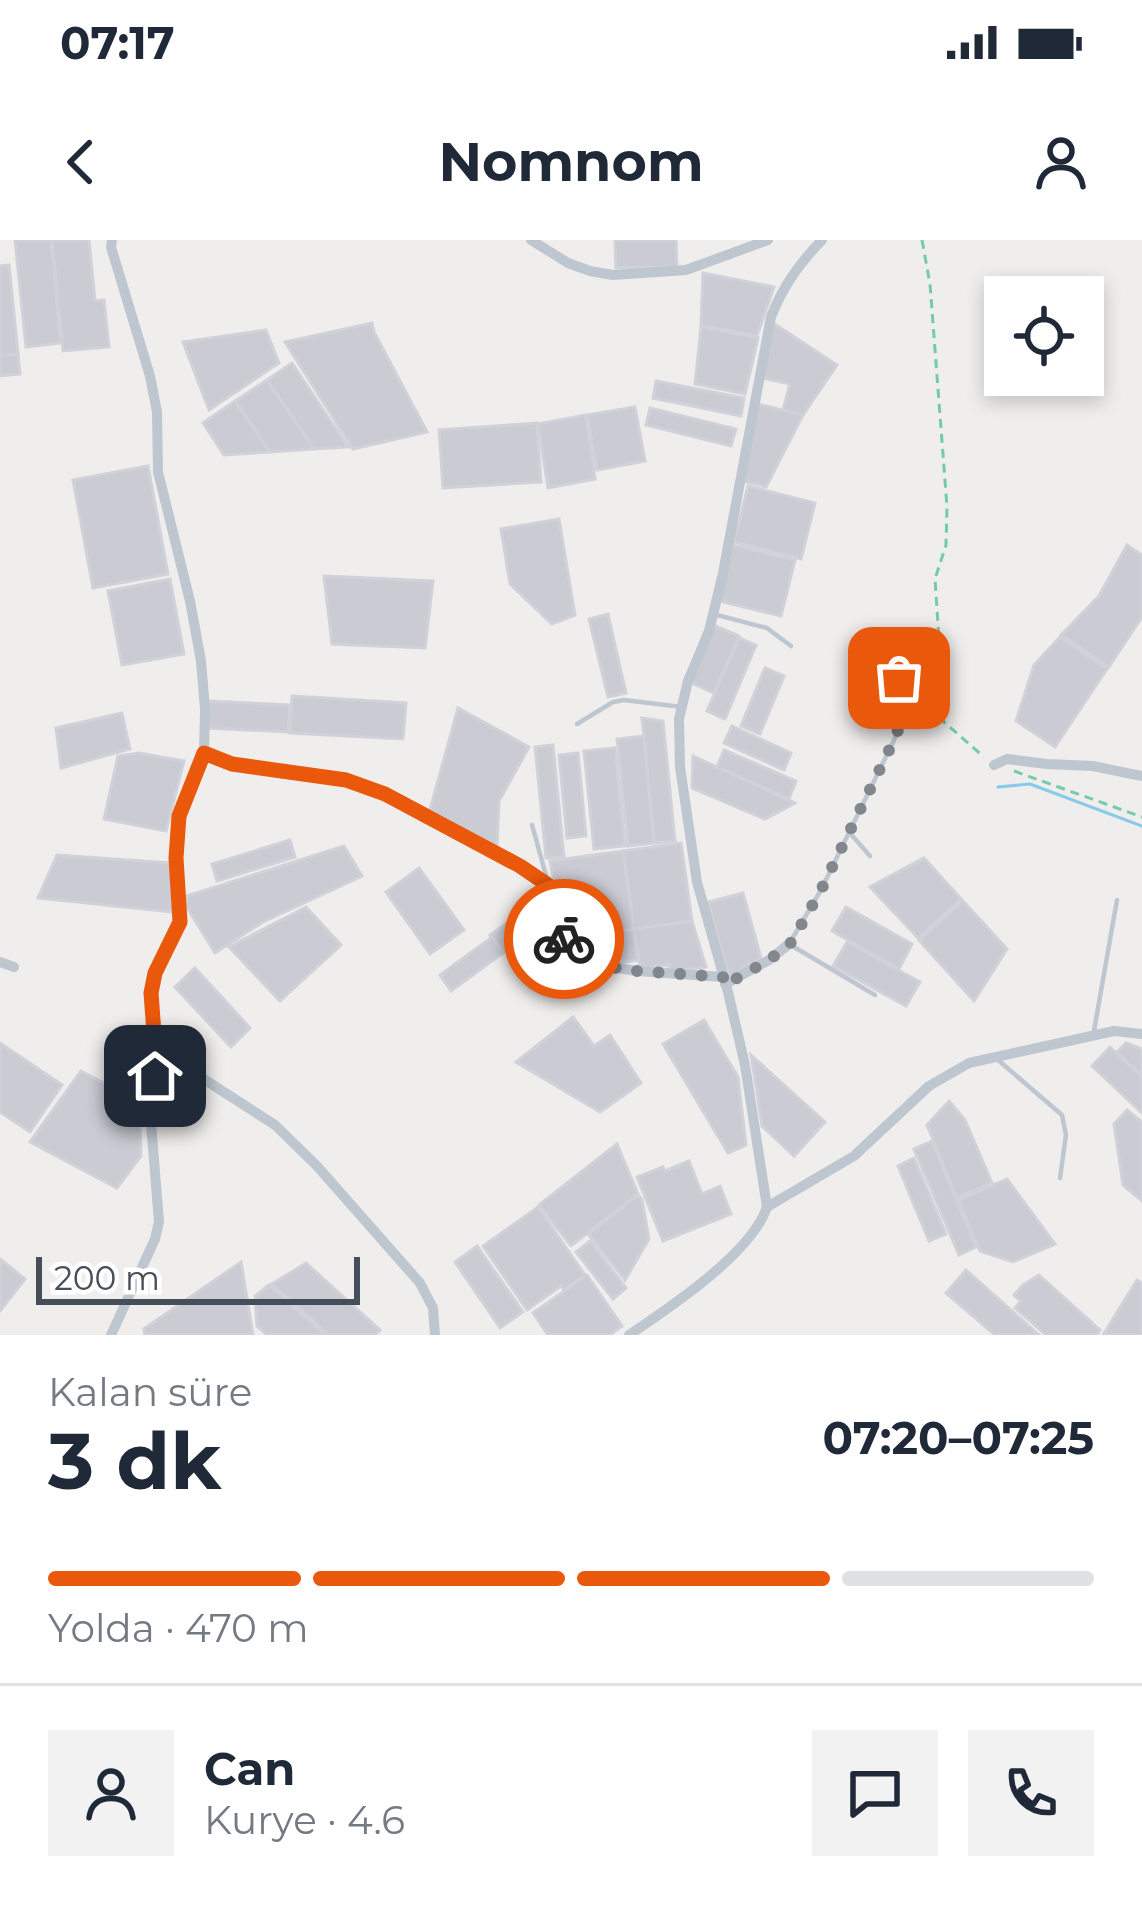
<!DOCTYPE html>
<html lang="tr">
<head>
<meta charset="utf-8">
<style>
  :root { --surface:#fff; --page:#f2f2f3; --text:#1f2937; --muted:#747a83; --line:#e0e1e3; --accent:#ea580c }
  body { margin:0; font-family:Montserrat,sans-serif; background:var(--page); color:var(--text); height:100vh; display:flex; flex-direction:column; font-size:45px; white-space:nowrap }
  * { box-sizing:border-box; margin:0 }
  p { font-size:39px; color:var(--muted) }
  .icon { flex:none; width:66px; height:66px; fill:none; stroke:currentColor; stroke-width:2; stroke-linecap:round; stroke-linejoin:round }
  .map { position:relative; height:1095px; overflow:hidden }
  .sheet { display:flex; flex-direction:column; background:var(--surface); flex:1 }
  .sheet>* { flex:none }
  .controls { position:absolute; left:984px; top:36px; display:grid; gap:24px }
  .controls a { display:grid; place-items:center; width:120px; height:120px; border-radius:0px; background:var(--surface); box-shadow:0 6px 18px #0003; font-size:60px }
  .scale { position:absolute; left:36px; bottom:30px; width:324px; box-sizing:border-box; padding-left:12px; border:6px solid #464e5a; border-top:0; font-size:33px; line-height:42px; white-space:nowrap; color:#464e5a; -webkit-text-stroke:9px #fff; paint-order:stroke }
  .pin { position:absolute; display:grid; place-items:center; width:102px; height:102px; color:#fff; margin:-51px; border-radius:24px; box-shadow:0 6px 18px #0006 }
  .courier { position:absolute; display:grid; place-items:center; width:120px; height:120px; margin:-60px; border:9px solid #ea580c; border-radius:50%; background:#fff; color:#222; box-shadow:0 3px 15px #0007 }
  .overview em { font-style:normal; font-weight:700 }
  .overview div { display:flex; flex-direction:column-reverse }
  .overview { display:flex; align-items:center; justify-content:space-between; height:204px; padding:0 48px }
  h1 { font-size:78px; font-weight:700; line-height:90px }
  .bar { display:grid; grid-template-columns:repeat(4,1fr); gap:18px 12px; align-content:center; height:144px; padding:0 48px }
  .bar i { height:15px; border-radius:9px; background:var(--line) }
  .bar .active { background:var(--accent) }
  .bar p { grid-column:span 4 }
  .line { display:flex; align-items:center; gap:30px; padding:0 48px; border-top:3px solid var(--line) }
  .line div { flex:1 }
  .round { display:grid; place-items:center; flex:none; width:126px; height:126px; border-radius:0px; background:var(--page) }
  .status { display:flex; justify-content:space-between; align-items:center; height:84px; padding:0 60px; background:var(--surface); direction:ltr }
  .status svg { height:33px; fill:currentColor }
  header { display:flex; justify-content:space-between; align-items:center; height:156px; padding:0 48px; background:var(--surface); font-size:54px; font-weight:700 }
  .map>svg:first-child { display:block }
</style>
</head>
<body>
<div class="status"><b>07:17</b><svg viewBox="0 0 49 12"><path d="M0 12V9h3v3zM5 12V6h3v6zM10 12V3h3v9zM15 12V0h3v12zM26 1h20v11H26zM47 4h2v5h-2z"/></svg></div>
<header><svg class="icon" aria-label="back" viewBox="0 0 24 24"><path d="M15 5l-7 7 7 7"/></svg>Nomnom<svg class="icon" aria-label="person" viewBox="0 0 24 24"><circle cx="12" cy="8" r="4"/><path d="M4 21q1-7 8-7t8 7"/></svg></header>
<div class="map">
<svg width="1142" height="1095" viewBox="0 0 1142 1095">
  <rect width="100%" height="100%" fill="#f0eded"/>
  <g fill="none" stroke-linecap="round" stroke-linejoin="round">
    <polyline stroke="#89caea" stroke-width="3" points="998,547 1030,544 1142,586"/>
  </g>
  <g fill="#cacbd3" stroke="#d1d2d9" stroke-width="3">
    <polygon points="15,0 51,0 61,103 26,107"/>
    <polygon points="52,0 89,0 95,61 104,60 109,107 63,111"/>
    <polygon points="615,0 676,0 677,27 616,28"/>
    <polygon points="9,25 18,114 0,116 0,26"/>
    <polygon points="703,33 774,47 757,96 701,85"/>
    <polygon points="372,83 374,92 427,192 353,209 285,102"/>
    <polygon points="773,83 837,125 803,175 783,170 790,144 759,137"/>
    <polygon points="701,87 758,98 745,154 695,144"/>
    <polygon points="266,90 279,123 209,170 183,102"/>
    <polygon points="18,114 20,134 0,136 0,116"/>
    <polygon points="292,123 348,207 314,209 267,140"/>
    <polygon points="267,140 314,209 270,212 235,161"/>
    <polygon points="656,141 744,158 741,176 653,158"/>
    <polygon points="235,161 270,212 224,215 203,183"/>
    <polygon points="758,164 803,175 766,247 739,240"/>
    <polygon points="635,167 645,221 597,230 587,175"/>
    <polygon points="650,168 736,189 731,206 646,185"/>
    <polygon points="586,175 595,239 548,248 538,184"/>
    <polygon points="537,183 541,242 443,248 439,190"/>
    <polygon points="148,226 168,334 93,348 73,240"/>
    <polygon points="748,246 815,263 801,319 734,302"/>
    <polygon points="559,279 575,375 552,384 510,344 501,289"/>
    <polygon points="733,305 795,320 781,376 719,361"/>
    <polygon points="1127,305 1142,315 1142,377 1109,427 1061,395 1099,356"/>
    <polygon points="324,336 433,341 425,408 332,404"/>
    <polygon points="170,339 184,414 122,425 108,351"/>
    <polygon points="608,374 626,453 608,457 589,379"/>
    <polygon points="713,385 739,396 714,453 689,442"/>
    <polygon points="1060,397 1107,429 1055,507 1016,481 1034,425"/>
    <polygon points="739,398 756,405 725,479 707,471"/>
    <polygon points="765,428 784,436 760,494 741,486"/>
    <polygon points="292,456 406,463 403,499 290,493"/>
    <polygon points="209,461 290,465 288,492 208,488"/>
    <polygon points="458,468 529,507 499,561 497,609 430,570"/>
    <polygon points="122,473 130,509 61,528 56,488"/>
    <polygon points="642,478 663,481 675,601 654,603"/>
    <polygon points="732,486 791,513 784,530 724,503"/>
    <polygon points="644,496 654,603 628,606 617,499"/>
    <polygon points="553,505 564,617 546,618 535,507"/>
    <polygon points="615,508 625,606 594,609 584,511"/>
    <polygon points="724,510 796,541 789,559 717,527"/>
    <polygon points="139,513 184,521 166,591 104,579 118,516"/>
    <polygon points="578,513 586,596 567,598 559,515"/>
    <polygon points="693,516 795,563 765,579 692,548"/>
    <polygon points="290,600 295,617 217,641 212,624"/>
    <polygon points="681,603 692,681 634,689 623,611"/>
    <polygon points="344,606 362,636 263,682 215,713 186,666 187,656"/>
    <polygon points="623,611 634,689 566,699 550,621"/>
    <polygon points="57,615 170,623 173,672 38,658"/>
    <polygon points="924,618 961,659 918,698 870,647"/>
    <polygon points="419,628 464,690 430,714 386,652"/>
    <polygon points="743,653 761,718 729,737 708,662"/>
    <polygon points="963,661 1007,709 974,761 919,700"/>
    <polygon points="306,667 341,705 280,761 229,707"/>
    <polygon points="846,667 912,704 899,729 832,691"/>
    <polygon points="520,674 533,691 503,713 490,695"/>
    <polygon points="692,681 706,727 670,732 669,725 640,729 634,689"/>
    <polygon points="634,689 638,720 599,726 598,716 577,718 566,699"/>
    <polygon points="492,697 503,713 451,751 440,735"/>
    <polygon points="847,702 920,742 906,766 833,726"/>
    <polygon points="195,728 250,788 231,807 175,747"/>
    <polygon points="573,777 594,806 610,795 641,843 600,872 516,822"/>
    <polygon points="704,780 738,837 746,905 728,913 663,804"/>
    <polygon points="0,803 62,845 30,892 0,872"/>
    <polygon points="1126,803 1142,809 1142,836 1117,812"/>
    <polygon points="1110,807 1142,837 1142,873 1092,826"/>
    <polygon points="751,815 825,882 794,916 762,886"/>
    <polygon points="81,831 124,854 120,862 140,873 141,916 117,948 30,902"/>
    <polygon points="949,861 965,880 992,943 957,958 927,885"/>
    <polygon points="1127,870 1142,882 1142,961 1123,945 1114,884"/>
    <polygon points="932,901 976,1007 959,1015 914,909"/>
    <polygon points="617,904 638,954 571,1006 539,965"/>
    <polygon points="914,918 946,994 929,1001 898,926"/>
    <polygon points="689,921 702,954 720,946 731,974 663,1001 637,937 663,927 665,931"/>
    <polygon points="1007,939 1055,1004 1013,1022 980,1011 958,960"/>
    <polygon points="638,955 642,960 649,999 625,1040 588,994"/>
    <polygon points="538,967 585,1035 564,1050 561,1046 527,1070 483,1006"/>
    <polygon points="590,1001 626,1048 613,1059 576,1012"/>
    <polygon points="477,1006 523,1072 500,1088 455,1022"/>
    <polygon points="0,1019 25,1039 0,1071"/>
    <polygon points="241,1022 253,1095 145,1095 144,1089"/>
    <polygon points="306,1023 380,1090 375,1095 329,1095 272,1044"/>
    <polygon points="966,1030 1039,1095 995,1095 946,1053"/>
    <polygon points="587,1035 622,1086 610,1095 548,1095 533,1073"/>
    <polygon points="1039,1035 1100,1090 1097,1095 1046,1095 1015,1068 1021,1061 1014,1055 1023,1045"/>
    <polygon points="1137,1040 1142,1043 1142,1095 1103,1095"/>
    <polygon points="269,1045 325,1095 267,1095 257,1086 255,1056"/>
  </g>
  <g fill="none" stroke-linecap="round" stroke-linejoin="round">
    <g stroke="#74cbaa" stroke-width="3" stroke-dasharray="9 6" stroke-linecap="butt">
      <polyline points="922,0 930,44 947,267 946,305 935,339 941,429 937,465 944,482 984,517"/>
      <polyline points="1014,531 1142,577"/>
    </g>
    <g stroke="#bec6cf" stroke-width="4.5">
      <polyline points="713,374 767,388 791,406"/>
      <polyline points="869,429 899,438 908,445 897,494 821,650 789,704 875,755"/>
      <polyline points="861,455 901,469"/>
      <polyline points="577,484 613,462 624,460 682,467"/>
      <polyline points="532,585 547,639"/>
      <polyline points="849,592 870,616"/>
      <polyline points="1094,791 1117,660"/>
      <polyline points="998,820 1062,875 1066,895 1060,938"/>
    </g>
    <g stroke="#bec6cf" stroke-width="10">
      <polyline points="112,0 111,7 150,136 157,172 158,232 190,361 201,421 205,469 204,513 193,535 179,576 176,618 180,681 155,733 151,753 154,793 160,806 179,823 275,885 317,926 420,1043 433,1068 435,1095"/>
      <polyline points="531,0 568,23 590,31 613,35 686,30 768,0"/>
      <path d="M204 513 232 523 347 540 385 554 520 626 548 645C556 670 559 705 580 722L637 731 723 737"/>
      <polyline points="994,525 1007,519 1047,524 1093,526 1142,536"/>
      <polyline points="0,722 14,727"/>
      <polyline points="725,744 769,720 789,704"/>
      <polyline points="767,967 854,916 929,846 969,823 1114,791 1142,794"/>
      <polyline points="111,1095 155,999 159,982 151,883 160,806"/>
      <path d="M629 1095C669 1068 752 1013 767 967L745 825 728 752 697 642 680 527 679 479 688 441 709 391 723 333 771 77C783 46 799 24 822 0"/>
    </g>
  </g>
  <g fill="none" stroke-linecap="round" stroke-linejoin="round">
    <polyline stroke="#82868d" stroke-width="12" stroke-dasharray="0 21.6" points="564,699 574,718 580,722 637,731 723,737 725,745 769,720 790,704 796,694 821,650 897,494 908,445 899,438"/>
    <polyline stroke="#ea580c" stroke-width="15" points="155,836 160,806 154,793 151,753 155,733 180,682 176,618 179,576 204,513 232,524 346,540 385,554 520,626 548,645 564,699"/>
  </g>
</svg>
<div class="controls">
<a><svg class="icon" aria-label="locate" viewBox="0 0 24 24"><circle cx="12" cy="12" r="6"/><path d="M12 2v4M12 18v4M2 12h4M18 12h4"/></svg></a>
</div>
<div class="scale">200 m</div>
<div class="pin" style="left:899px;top:438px;background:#ea580c"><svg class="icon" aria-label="bag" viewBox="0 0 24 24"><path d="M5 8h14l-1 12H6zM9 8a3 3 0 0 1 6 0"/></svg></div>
<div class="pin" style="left:155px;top:836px;background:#1f2937"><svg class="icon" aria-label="home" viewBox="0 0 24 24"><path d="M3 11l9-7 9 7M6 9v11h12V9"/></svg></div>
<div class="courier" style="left:564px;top:699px"><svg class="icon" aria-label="bike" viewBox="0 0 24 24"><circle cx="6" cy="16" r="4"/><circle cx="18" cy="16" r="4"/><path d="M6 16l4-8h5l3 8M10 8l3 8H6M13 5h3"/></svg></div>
</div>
<section class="sheet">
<div class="overview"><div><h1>3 dk</h1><p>Kalan süre</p></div><em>07:20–07:25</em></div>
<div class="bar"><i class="active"></i><i class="active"></i><i class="active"></i><i></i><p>Yolda · 470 m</p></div>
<div class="line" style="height:216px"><a class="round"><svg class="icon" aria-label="person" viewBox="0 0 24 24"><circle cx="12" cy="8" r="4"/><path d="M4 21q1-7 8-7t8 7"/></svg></a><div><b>Can</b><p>Kurye · 4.6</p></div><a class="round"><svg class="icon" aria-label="chat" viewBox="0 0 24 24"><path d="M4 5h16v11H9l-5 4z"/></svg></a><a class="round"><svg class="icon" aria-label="phone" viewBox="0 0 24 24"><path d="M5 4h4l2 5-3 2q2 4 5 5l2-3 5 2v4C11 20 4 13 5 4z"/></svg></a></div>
</section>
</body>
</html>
